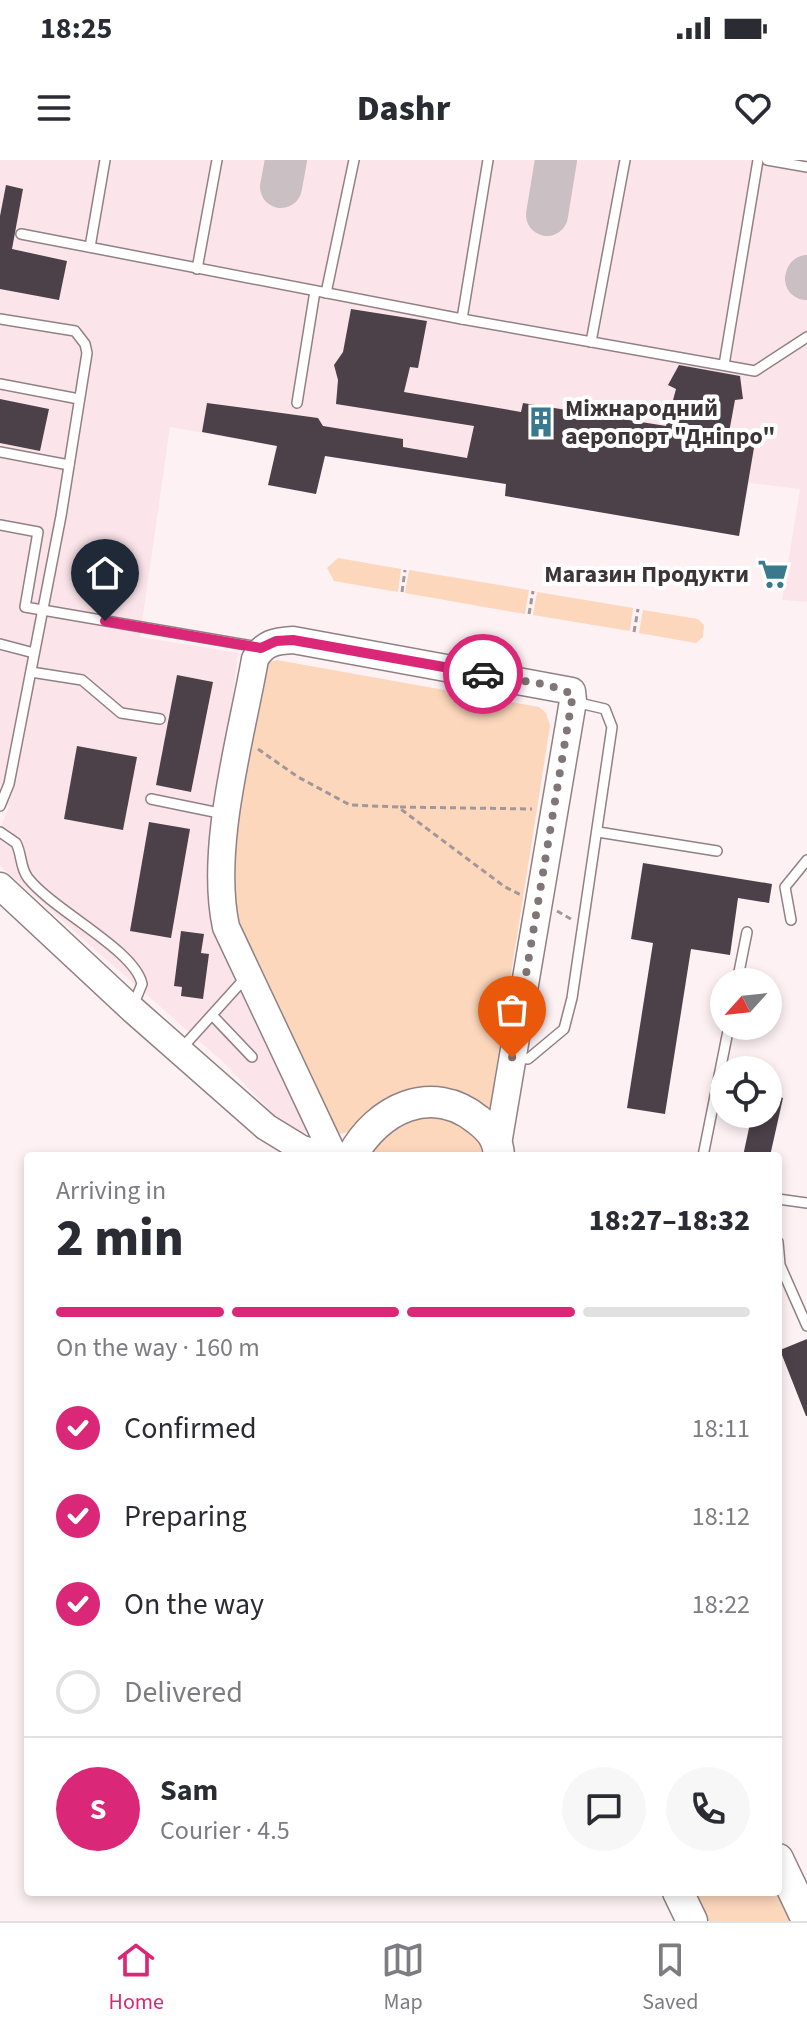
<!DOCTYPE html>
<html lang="en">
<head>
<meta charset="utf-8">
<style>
  :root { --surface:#fff; --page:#f7f7f7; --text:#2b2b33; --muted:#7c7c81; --line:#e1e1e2; --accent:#db2777 }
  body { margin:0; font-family:"Source Sans 3",sans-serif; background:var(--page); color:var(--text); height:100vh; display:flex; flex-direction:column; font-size:30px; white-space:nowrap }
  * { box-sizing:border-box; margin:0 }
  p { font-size:26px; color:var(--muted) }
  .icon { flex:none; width:44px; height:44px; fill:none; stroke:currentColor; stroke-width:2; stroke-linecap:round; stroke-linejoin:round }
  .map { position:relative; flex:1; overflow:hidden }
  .details { position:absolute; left:24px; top:992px; width:758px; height:744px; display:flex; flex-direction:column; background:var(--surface); border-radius:8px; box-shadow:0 4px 12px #0003 }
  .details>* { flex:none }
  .needle { width:52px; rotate:243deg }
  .buttons { position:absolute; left:710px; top:808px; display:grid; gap:16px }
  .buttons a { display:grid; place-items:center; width:72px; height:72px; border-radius:50%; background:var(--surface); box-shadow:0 4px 12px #0003; font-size:40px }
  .pin { position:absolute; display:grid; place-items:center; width:68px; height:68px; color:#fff; margin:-82px -34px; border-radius:50% 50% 50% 0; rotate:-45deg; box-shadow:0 0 8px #0007 }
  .pin .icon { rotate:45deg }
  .courier { position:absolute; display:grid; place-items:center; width:80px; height:80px; margin:-40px; border:6px solid #db2777; border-radius:50%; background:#fff; color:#222; box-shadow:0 2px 10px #0007 }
  .head em { font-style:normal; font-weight:800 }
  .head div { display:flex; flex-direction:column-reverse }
  .head { display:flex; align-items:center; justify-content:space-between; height:136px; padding:0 32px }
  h1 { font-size:52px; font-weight:800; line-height:60px }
  .bar { display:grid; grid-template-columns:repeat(4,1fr); gap:12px 8px; align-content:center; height:96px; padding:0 32px }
  .bar i { height:10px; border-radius:6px; background:var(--line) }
  .bar .selected { background:var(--accent) }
  .bar p { grid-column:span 4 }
  .line { display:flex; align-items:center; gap:20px; padding:0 32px; border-top:2px solid var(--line) }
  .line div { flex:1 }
  .round { display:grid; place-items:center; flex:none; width:84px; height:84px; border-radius:42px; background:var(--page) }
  ol { padding:0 32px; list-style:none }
  li { display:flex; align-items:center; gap:24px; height:88px }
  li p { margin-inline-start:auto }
  li .icon { padding:8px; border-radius:50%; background:var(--accent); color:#fff; stroke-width:4 }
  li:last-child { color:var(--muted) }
  li i { width:44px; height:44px; border:4px solid var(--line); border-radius:50% }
  .status { display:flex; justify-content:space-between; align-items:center; height:56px; padding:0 40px; background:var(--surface); direction:ltr }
  .status svg { height:22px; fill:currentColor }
  header { display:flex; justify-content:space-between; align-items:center; height:104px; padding:0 32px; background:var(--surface); font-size:36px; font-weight:800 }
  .tabs { display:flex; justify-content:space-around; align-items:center; height:112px; border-top:2px solid var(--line); background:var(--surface); font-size:22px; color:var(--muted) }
  .tabs a { display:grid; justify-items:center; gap:4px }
  .tabs .selected { color:var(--accent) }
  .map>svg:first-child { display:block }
</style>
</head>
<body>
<div class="status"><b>18:25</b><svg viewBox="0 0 49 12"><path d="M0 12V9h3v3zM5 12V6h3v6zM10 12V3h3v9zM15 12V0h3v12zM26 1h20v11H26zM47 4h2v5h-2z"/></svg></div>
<header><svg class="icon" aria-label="menu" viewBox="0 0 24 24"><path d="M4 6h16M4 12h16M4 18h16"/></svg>Dashr<svg class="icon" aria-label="heart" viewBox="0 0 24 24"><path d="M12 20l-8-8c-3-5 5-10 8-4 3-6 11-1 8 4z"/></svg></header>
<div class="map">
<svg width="807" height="1761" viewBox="0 0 807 1761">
  <rect width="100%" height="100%" fill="#fdf1f4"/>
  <polygon fill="#fce5ea" points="0,0 807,0 807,442 782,440 800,329 749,323 739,376 506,324 325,296 316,334 268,325 276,286 170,267 140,477 238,493 219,659 309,968 303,974 282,963 223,902 0,706 0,669 9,646 0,643"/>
  <g fill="#fcd7bc">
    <polygon points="338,398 401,409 398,432 334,421 327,408"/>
    <polygon points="409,410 529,430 525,454 405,433"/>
    <polygon points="537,432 633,448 630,471 533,455"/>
    <polygon points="643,450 698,459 704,465 703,477 696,483 639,473"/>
    <polygon points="277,500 539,547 546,553 550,566 489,954 386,947 349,972 334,975 233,769 228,687 263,504"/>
    <polygon points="448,952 479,978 486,996 370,996 391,961"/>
    <polygon points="689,1732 778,1732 794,1761 703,1761"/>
  </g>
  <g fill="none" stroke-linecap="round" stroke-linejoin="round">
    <g stroke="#cabfc2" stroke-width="42">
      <polyline points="281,27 286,0"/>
      <polyline points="547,55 556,0"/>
      <polyline points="806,119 807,116"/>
    </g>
  </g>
  <g fill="#4c4049">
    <polygon points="6,25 23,29 12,89 67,101 59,140 0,129 0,56"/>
    <polygon points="351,149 427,161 418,208 410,207 404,232 521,252 523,243 666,266 676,229 668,225 679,205 740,216 743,239 735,240 728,278 755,282 739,376 505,336 506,324 325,296 316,334 268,325 277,286 202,272 207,243 318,258 323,266 403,279 403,287 467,298 474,266 336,244 338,220 334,205 343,192"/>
    <polygon points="0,239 49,249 40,291 0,283"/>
    <polygon points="177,515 213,522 191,632 156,625"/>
    <polygon points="77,586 137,597 123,670 64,659"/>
    <polygon points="149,662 190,669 171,778 130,771"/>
    <polygon points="643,703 772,724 769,743 738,738 730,795 691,789 665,954 627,948 653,783 631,779"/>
    <polygon points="181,771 204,774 201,793 209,794 203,839 181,836 182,827 174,826"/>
    <polygon points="768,934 783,938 770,996 743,996 752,954 768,954"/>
    <polygon points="807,1179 807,1256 806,1256 780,1190"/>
  </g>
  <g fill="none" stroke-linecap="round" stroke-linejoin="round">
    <g stroke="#918084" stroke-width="12">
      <g id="lane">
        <polyline points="767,0 807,7"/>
        <polyline points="21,74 462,159 755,211 807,177"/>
        <polyline points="90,87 105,0"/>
        <polyline points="197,109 217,0"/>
        <polyline points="326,133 354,0"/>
        <polyline points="0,159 75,171 85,184 87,193 61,356 9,624 0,646"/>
        <polyline points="462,159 488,0"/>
        <polyline points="591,182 625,0"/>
        <polyline points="724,205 758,0"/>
        <polyline points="0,224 79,239"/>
        <polyline points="297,243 315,131"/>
        <polyline points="0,292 69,305"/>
        <polyline points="0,365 38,372 25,447 258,487"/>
        <polyline points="0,484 34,493"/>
        <polyline points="31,512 82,520 121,553 160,559"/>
        <polyline points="151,639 224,654"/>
        <path d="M0 672 16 683C22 694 20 708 28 718 54 751 135 790 142 824L133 846"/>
        <polyline points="598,672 717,691"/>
        <polyline points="791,760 785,727 807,700"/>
        <polyline points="737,822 747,772"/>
        <polyline points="212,855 252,897"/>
        <polyline points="182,888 247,816"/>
        <polyline points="515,898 528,899 564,869 572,838 612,567 605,549 575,542"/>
        <polyline points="703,996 729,866"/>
        <polyline points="778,1039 807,1043"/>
        <polyline points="778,1082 780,1105 807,1166"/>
      </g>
    </g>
    <g stroke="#918084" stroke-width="29">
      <g id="secondary">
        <polyline points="0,726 132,849 266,967 302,989 312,992 330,988"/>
        <path d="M334 996 226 767C209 688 241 579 255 499 264 483 275 481 293 480L572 531 573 541 498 984"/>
      </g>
    </g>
    <g stroke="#918084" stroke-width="33">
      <g id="primary">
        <path d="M352 996C377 949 432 922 478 960 491 970 498 979 499 996"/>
        <polyline points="778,1699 807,1760"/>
        <polyline points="678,1732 692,1761"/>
      </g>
    </g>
    <g stroke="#a1979a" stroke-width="3" stroke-dasharray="6 4" stroke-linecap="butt">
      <polyline points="402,432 405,410"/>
      <polyline points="529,454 533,431"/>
      <polyline points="634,472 638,449"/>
      <polyline points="258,589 298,617 350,645 398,647 505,727 521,735"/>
      <polyline points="400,647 532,649"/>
      <polyline points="557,751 571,759"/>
    </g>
    <use href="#lane" stroke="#fff" stroke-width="9"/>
    <use href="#secondary" stroke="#fff" stroke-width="26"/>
    <use href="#primary" stroke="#fff" stroke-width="30"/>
  </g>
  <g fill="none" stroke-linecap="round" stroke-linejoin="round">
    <polyline stroke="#807678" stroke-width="8" stroke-dasharray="0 14.4" points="483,514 548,525 573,534 512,898"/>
    <polyline stroke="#db2777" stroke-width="10" points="105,461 261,488 276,481 293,480 483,514"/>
  </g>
  <defs>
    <g id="building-bare" transform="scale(2.4)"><path d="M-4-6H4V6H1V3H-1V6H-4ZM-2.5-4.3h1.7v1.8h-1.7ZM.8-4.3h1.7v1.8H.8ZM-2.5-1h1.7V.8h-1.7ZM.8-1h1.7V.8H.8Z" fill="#3a788d" stroke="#fff" stroke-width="2.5" paint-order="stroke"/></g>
    <g id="supermarket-bare" transform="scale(2.4)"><path d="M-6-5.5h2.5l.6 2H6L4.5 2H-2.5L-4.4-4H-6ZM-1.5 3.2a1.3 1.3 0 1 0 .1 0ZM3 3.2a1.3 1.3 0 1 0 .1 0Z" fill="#3a788d" stroke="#fff" stroke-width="2.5" paint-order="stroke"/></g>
  </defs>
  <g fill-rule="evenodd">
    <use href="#building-bare" x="541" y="262"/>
    <use href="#supermarket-bare" x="773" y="414"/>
  </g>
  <g text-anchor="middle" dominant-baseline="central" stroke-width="8" stroke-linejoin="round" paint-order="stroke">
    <g font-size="24" font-weight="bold" fill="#3c3436" stroke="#fff" text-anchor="start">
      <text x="565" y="248">Міжнародний<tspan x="565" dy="28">аеропорт "Дніпро"</tspan></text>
      <text x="749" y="414" text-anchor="end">Магазин Продукти</text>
    </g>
  </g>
</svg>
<div class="buttons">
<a><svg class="needle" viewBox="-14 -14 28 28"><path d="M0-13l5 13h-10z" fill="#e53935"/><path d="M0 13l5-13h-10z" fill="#7c7c81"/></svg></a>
<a><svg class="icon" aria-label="locate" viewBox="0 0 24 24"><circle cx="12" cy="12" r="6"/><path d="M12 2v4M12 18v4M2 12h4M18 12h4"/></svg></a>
</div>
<div class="pin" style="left:512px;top:898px;background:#ea580c"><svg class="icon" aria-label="bag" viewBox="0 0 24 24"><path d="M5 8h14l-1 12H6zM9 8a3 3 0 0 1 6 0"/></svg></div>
<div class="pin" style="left:105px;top:461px;background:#1f2937"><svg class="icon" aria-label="home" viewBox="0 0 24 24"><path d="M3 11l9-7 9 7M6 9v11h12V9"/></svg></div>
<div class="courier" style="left:483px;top:514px"><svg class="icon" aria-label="car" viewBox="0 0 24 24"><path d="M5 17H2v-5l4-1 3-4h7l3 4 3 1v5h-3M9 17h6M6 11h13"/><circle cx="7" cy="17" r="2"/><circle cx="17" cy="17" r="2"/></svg></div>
<section class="details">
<div class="head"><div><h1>2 min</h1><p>Arriving in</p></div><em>18:27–18:32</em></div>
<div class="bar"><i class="selected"></i><i class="selected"></i><i class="selected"></i><i></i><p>On the way · 160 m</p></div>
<ol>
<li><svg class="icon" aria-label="check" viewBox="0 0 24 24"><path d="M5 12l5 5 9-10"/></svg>Confirmed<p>18:11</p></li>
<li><svg class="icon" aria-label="check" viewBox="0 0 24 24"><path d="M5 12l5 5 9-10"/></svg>Preparing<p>18:12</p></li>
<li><svg class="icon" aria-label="check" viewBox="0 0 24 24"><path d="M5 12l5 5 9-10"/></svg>On the way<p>18:22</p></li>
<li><i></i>Delivered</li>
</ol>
<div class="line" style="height:144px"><b class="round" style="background:var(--accent);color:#fff">S</b><div><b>Sam</b><p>Courier · 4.5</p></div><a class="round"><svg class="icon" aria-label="chat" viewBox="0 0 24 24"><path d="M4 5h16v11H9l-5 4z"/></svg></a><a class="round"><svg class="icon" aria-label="phone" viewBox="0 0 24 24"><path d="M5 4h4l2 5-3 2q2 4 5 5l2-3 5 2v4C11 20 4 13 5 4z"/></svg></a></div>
</section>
</div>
<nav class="tabs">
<a class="selected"><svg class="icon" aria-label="home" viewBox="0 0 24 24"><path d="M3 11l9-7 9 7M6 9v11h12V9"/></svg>Home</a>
<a><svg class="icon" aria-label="map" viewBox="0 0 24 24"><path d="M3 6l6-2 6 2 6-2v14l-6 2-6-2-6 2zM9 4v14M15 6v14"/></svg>Map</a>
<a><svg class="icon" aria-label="saved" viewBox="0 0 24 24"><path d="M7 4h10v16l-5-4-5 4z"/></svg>Saved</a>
</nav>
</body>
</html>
